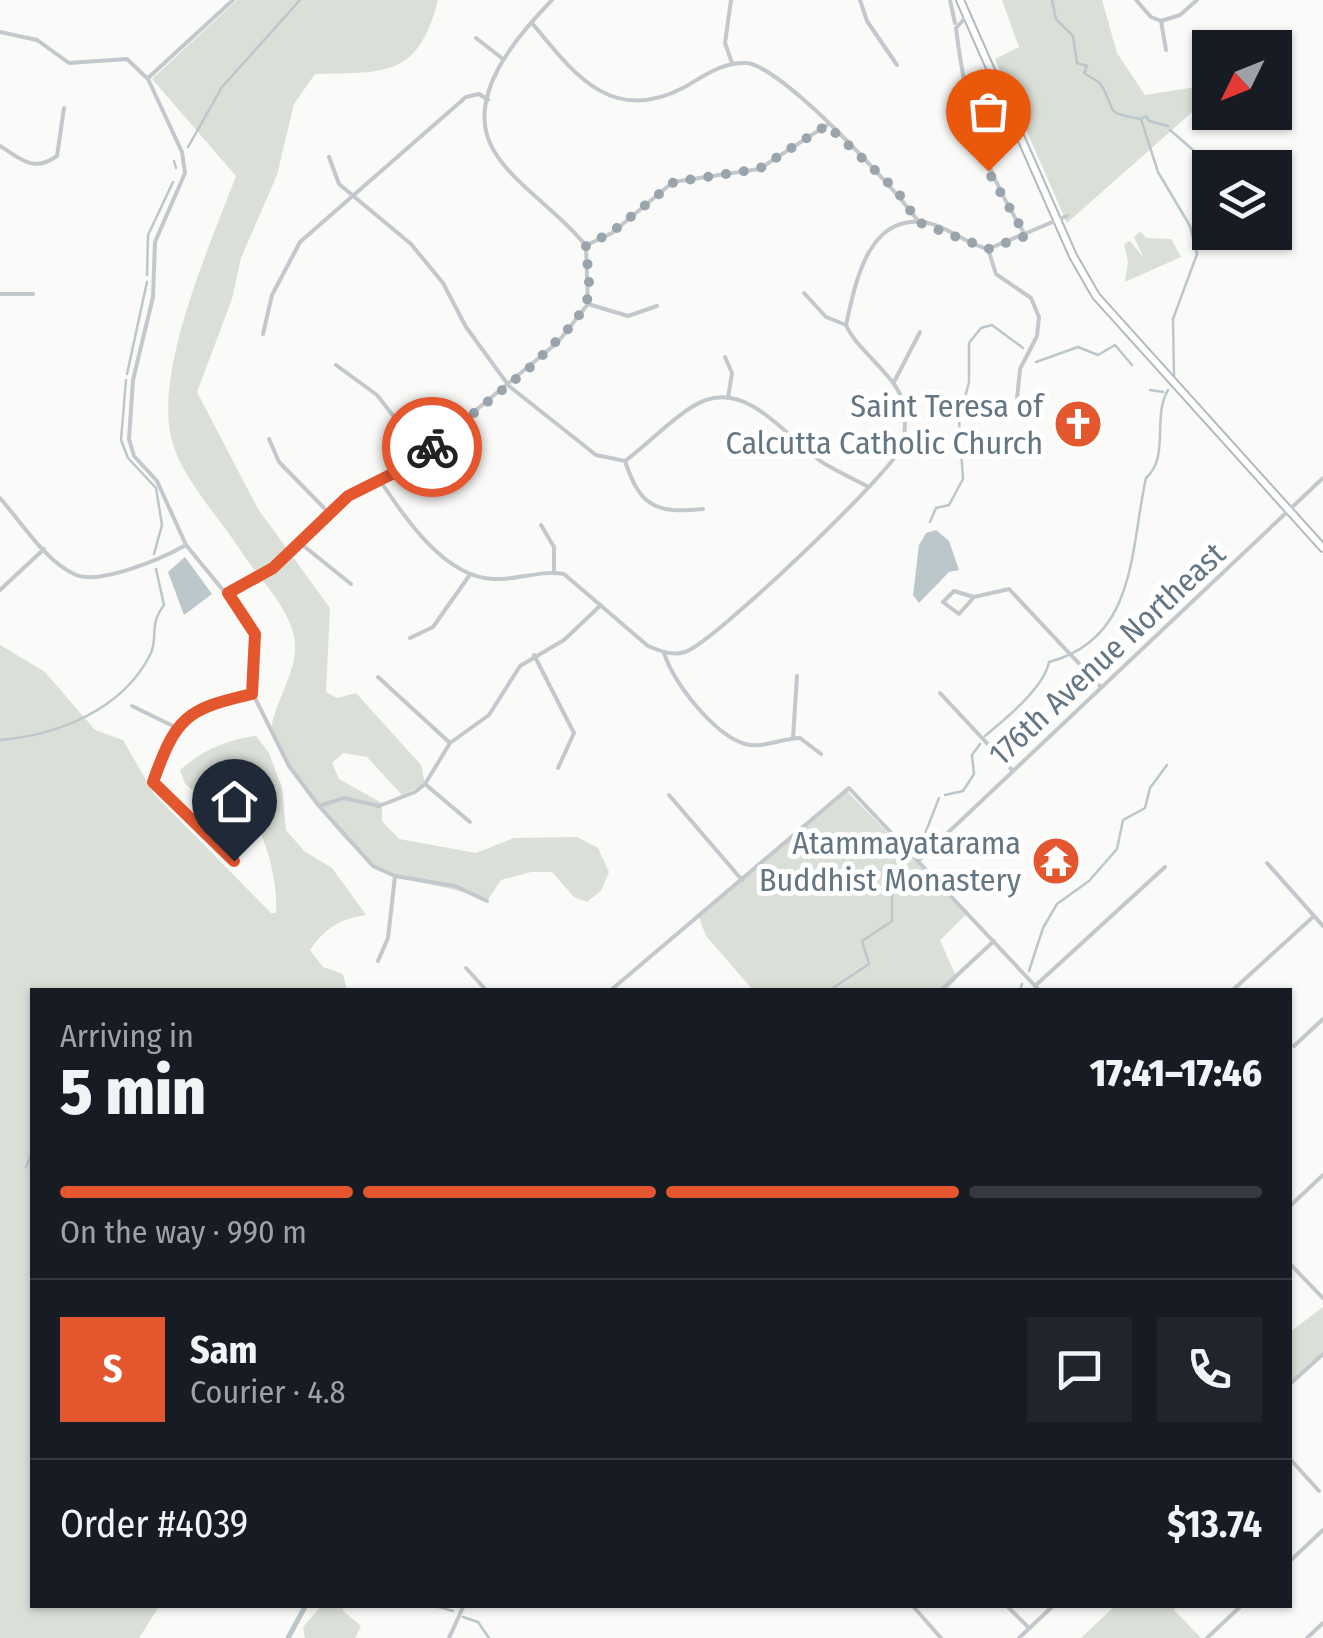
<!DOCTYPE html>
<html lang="en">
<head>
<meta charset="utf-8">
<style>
  :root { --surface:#171b24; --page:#20242c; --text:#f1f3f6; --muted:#9ea1a6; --line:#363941; --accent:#e4572e }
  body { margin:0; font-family:"Fira Sans Condensed",sans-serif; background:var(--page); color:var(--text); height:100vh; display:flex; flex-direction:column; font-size:38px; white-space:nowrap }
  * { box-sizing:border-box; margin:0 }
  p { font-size:32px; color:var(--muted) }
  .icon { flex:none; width:55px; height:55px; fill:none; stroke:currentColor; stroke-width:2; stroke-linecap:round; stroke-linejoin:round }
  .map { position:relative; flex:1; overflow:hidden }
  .sheet { position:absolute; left:30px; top:988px; width:1262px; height:620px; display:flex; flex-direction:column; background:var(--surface); border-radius:0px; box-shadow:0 2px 8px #0004 }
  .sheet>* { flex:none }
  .needle { width:65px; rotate:227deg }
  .buttons { position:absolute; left:1192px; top:30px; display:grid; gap:20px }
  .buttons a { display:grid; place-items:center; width:100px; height:100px; border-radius:0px; background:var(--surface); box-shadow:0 2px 8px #0004; font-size:50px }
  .pin { position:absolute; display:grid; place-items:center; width:85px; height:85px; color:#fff; margin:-102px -42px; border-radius:50% 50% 50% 0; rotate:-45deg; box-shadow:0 0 10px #0007 }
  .pin .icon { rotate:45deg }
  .courier { position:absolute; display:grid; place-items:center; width:100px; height:100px; margin:-50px; border:8px solid #e4572e; border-radius:50%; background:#fff; color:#222; box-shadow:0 2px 12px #0007 }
  .overview em { font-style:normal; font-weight:800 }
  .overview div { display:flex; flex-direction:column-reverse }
  .overview { display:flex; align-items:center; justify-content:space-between; height:170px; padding:0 30px }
  h1 { font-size:65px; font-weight:800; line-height:75px }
  .bar { display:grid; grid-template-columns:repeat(4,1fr); gap:15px 10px; align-content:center; height:120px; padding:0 30px }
  .bar i { height:12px; border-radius:8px; background:var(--line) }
  .bar .current { background:var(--accent) }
  .bar p { grid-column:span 4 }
  .line { display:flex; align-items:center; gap:25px; padding:0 30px; border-top:2px solid var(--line) }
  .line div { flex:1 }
  .round { display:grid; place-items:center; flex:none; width:105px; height:105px; border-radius:0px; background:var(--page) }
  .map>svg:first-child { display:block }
</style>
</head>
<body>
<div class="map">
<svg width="1323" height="1638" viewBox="0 0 1323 1638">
  <rect width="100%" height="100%" fill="#fafaf8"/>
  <g fill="#dadfd7">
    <path d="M237 0H438C418 78 386 72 315 74L294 104 277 175 241 258 232 299 197 392 258 509 330 608 326 692 337 698 356 693 421 765 425 784 402 795 367 757 343 753 332 763 339 779 382 803V821L399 839 476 853 514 838 577 837 598 848 609 872 601 891 587 902 574 897 552 872H531L501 880 487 901C452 885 420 886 390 873 345 855 293 773 271 731 274 702 297 674 295 643 292 609 258 578 241 551 219 517 183 480 172 441 153 371 211 243 236 176L152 79Z"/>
    <polygon points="1002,0 1102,0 1117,53 1145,95 1196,87 1208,98 1067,223 995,59 1019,47"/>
    <polygon points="1140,231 1146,238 1171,239 1181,257 1125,282 1128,262 1124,244 1130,241 1144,258 1134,237"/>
    <path d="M0 645 45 672 95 730 123 740 154 794 271 913H276C279 879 260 798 220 790 213 789 203 792 196 793L185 784 180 770C201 751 228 739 256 736L269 753 282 788 286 830 304 851 332 868 366 915C340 919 325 928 310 950L323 967 343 974 347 990H32V1605H160L139 1638H0Z"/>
    <polygon points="845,789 967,914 940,940 957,979 946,990 753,990 706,936 698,915"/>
    <polygon points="1323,1307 1323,1354 1290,1383 1290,1332"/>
    <polygon points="322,1605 343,1605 343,1611 361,1626 355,1638 305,1638 303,1627"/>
    <polygon points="1116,1605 1178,1605 1174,1610 1201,1638 1081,1638"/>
  </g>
  <g fill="#bbc7cb">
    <polygon points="936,530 949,541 959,570 949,572 919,603 913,595 919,545 926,533"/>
    <polygon points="185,557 212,594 184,615 168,572"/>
  </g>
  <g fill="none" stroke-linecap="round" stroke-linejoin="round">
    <g stroke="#bbc7cb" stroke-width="2.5">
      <path d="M1052 0 1056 19 1073 36 1077 63 1087 66 1084 73 1100 83C1119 113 1101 112 1141 119L1158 172 1190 226 1197 254 1173 319 1174 376"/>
      <polyline points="1141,119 1146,116 1149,121 1168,126"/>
      <polyline points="1170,130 1200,156 1206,169"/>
      <polyline points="188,147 222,87 300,0"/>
      <polyline points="174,161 176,168"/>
      <polyline points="147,275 148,235 173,182"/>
      <polyline points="1036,362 1078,347 1098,355 1115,345 1132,365"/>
      <polyline points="127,374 147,282"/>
      <polyline points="126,380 121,440 128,458 156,488 162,525 154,554"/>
      <polyline points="1150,390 1163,392"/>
      <polyline points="930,522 936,508 949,505 963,479 959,420 969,382 969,343 981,328 992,325 1023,348"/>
      <path d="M985 736C1005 719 1044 688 1049 662 1137 639 1130 550 1146 478 1170 457 1152 416 1168 390"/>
      <path d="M0 740C58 735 122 710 150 655 159 638 148 626 164 605L156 569"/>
      <polyline points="945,795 963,791 974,774 972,755 980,744"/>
      <polyline points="919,849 939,798"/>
      <polyline points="1029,971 1043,928 1057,904 1089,881 1117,849 1123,820 1145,808 1150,788 1167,765"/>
      <polyline points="830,990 869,964 862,941 892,921 892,879 909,860"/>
      <polyline points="1020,990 1022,984"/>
      <polyline points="26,1167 32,1153"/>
      <polyline points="432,1605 453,1611"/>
      <polyline points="463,1617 478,1622 489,1638"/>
    </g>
    <polyline stroke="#bbc7cb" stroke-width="5" points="288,1638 306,1605"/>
    <g stroke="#b3babf" stroke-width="10">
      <polyline id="secondary" points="960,0 1073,256 1096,296 1323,548"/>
    </g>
    <g stroke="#c3c8cc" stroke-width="4">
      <polyline points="731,0 725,43 732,63"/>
      <polyline points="860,0 867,21 897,65"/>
      <polyline points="950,0 955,23"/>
      <polyline points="1136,0 1151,17 1161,21 1166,50"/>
      <path d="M967 16 956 28C966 110 982 166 1026 236"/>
      <polyline points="1161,21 1180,15 1197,0"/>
      <path d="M532 23C574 74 611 125 683 88 703 77 721 62 746 63 781 65 896 189 918 221"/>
      <polyline points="0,32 37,40 69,63 127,59 148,79 182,152 185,173 155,242 153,297 133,380 129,439 134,456 157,481 186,545 250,623 256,646 253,694 289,766 319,806 373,866 395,876 455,886 487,901"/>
      <polyline points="476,38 503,59"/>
      <polyline points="148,78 233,0"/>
      <path d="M0 146C21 159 33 173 57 156L64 108"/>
      <path d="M329 157 339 184 411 244 443 283 466 327 509 386 596 455 625 461C640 506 655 514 703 509"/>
      <polyline points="587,245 612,233 673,182 759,169 827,125"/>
      <polyline points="988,249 996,274 1031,298 1039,317 1037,336 1020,369 1017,399"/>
      <polyline points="0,294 33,294"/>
      <polyline points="588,304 628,316 657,306"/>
      <path d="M846 325C855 285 867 216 922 222 945 224 965 244 988 249L1067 216"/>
      <polyline points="263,334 272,295 300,242 466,97 479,94 488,100"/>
      <polyline points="725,357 732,373 728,398"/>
      <polyline points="336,365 377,395 423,454"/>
      <polyline points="894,382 920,332"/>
      <polyline points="269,439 279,462 328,512"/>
      <path d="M625 461C647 445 682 408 706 400 753 384 791 443 825 464 839 472 853 479 867 486"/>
      <path d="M379 479C404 517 445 578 494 579 518 580 540 570 564 574L648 646C660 651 672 656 685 652 713 643 887 477 901 448 905 440 905 427 905 418 907 379 861 358 846 325L826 317 804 293"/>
      <path d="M0 498C21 522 46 562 76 575 101 585 163 558 186 545"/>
      <polyline points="541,525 554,547 554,572"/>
      <polyline points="300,543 351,584"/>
      <polyline points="0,590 44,549"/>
      <path d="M228 593 246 579 273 568 348 496 423 454 558 342 588 304 586 246C561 213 514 185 494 151 462 98 518 35 552 0"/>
      <polyline points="974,597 954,591 943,602 959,614 974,597 1009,589 1101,687"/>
      <polyline points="410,638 433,627 469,576"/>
      <path d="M664 653C674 683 713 734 745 744 762 749 783 738 800 738L821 754"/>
      <polyline points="534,655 574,733 558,768"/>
      <polyline points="378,677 450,743"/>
      <polyline points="940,693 1013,771"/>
      <polyline points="132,706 175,727"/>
      <polyline points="793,738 797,676"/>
      <polyline points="425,784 470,822"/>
      <polyline points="669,795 742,880"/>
      <polyline points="319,806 344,798 379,806 415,792 425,784 450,743 489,715 520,666 564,640 601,605"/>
      <polyline points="919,860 1323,478"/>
      <path d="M234 861 153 782C176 718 186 708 253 694"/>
      <polyline points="1267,863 1323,926"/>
      <polyline points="378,961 388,938 395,876"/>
      <polyline points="466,968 486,990"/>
      <polyline points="1035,986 1165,867"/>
      <polyline points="1234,989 1314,916"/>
      <polyline points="611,990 849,788 1039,990"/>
      <polyline points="941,990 994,941"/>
      <polyline points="1294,1046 1323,1019"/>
      <polyline points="1290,1206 1323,1175"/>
      <polyline points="1290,1264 1323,1298"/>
      <polyline points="1290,1384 1323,1354"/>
      <polyline points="1290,1459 1319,1491"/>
      <polyline points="1290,1561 1323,1530"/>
      <polyline points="912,1605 941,1638"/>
      <polyline points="1006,1605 1029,1628"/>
      <polyline points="449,1638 464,1605"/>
      <polyline points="1019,1638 1054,1605"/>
      <polyline points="1207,1638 1242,1605"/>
      <polyline points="1307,1638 1323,1623"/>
    </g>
    <use href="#secondary" stroke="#fff" stroke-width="6"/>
  </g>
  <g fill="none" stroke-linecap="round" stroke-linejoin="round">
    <polyline stroke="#99a4ac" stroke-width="10" stroke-dasharray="0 18" points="432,447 533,365 576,321 590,294 586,246 612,232 674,182 759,169 827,125 897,191 918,222 988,249 1026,236 988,171"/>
    <path stroke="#e4572e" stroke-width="12" d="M234 861 153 782C176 717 186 709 252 694L255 634 228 593 273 568 348 496 404 468 432 447"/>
  </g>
  <defs>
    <g id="church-disc" transform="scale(2.5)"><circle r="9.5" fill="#e4572e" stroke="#fff"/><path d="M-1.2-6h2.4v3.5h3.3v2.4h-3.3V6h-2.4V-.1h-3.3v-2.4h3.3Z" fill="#fff"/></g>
    <g id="temple-disc" transform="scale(2.5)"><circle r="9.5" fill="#e4572e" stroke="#fff"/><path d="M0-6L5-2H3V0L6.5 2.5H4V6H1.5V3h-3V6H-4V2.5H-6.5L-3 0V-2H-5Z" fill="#fff"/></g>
  </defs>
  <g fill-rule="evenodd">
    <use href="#church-disc" x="1078" y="424"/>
    <use href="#temple-disc" x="1056" y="861"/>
  </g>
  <g text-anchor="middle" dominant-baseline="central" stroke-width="10" stroke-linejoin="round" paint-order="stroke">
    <g font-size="32" fill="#657683" stroke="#fff" text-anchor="end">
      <text x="1043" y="406">Saint Teresa of<tspan x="1043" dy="37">Calcutta Catholic Church</tspan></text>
      <text x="1021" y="843">Atammayatarama<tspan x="1021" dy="37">Buddhist Monastery</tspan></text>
    </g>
    <g font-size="32" fill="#657683" stroke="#fff">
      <text transform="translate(1107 654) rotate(-43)">176th Avenue Northeast</text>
    </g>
  </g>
</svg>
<div class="buttons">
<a><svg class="needle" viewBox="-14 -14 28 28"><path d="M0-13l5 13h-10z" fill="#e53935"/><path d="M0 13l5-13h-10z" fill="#9ea1a6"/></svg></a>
<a><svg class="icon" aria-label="layers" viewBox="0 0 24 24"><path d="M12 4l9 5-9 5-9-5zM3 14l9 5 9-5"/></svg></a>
</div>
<div class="pin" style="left:988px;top:171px;background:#ea580c"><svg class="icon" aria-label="bag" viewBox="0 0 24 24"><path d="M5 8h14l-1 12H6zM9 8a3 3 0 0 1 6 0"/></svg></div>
<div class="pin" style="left:234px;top:861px;background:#1f2937"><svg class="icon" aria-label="home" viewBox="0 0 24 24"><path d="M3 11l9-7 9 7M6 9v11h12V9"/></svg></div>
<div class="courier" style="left:432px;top:447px"><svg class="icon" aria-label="bike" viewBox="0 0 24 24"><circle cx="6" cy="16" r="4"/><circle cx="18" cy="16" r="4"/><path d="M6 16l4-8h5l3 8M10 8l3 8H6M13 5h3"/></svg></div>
<section class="sheet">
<div class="overview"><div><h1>5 min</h1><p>Arriving in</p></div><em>17:41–17:46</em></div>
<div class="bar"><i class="current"></i><i class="current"></i><i class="current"></i><i></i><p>On the way · 990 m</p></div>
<div class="line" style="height:180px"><b class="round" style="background:var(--accent);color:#fff">S</b><div><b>Sam</b><p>Courier · 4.8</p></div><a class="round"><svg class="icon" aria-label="chat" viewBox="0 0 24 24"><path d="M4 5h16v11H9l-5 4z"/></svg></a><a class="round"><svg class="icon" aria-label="phone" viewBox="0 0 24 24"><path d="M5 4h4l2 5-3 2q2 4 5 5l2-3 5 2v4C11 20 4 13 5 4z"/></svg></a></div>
<div class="line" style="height:130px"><div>Order #4039</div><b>$13.74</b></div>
</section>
</div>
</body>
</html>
